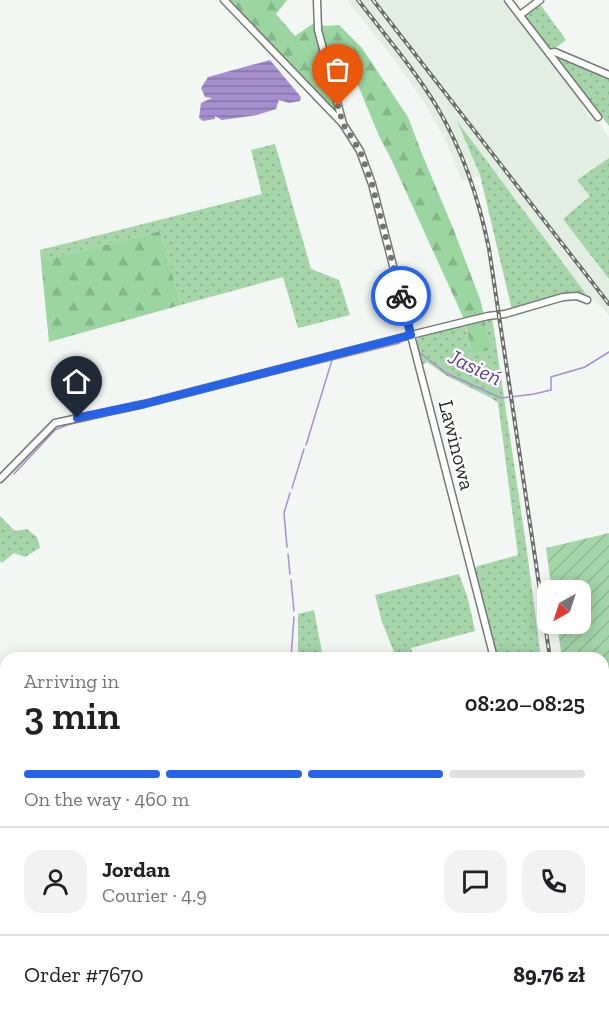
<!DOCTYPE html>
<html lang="en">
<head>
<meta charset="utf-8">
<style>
  :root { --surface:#fff; --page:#f2f2f2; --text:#202124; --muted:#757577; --line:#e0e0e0; --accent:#2563eb }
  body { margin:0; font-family:"Zilla Slab",serif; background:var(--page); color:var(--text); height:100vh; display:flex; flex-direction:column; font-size:22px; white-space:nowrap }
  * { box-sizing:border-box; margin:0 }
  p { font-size:20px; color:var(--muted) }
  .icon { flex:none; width:33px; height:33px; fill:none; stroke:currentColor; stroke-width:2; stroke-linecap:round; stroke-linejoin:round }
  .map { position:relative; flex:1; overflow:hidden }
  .sheet { position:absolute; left:0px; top:652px; width:609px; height:374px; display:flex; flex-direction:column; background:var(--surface); border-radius:18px 18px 0 0; box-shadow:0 3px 15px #0003 }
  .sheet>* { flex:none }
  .needle { width:39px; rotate:219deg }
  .tools { position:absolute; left:537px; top:580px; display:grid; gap:12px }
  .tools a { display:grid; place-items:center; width:54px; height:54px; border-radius:12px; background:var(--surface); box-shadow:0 3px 15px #0003; font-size:30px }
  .pin { position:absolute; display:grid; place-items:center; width:51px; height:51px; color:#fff; margin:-62px -26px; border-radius:50% 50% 50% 0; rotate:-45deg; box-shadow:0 0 6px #0007 }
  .pin .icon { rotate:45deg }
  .courier { position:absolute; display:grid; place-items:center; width:60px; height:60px; margin:-30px; border:4px solid #2563eb; border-radius:50%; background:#fff; color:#222; box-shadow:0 2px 8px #0007 }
  .headline em { font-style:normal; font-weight:600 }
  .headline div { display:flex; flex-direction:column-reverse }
  .headline { display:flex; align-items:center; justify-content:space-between; height:102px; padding:0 24px }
  h1 { font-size:39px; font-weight:600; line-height:45px }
  .bar { display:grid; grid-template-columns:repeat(4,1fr); gap:9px 6px; align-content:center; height:72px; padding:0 24px }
  .bar i { height:8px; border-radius:4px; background:var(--line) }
  .bar .current { background:var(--accent) }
  .bar p { grid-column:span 4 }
  .line { display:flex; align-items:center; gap:15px; padding:0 24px; border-top:2px solid var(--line) }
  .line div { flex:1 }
  .round { display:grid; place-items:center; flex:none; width:63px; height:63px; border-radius:18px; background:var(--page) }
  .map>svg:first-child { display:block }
</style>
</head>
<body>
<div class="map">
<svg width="609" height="1025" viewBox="0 0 609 1025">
  <defs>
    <pattern id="grass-dots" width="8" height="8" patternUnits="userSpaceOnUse" patternTransform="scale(1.5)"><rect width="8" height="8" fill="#a5d5a9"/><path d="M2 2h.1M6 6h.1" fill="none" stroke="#8eb792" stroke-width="1.8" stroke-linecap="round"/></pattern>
    <pattern id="forest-firs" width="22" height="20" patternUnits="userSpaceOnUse" patternTransform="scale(1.5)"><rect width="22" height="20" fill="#9bd5a0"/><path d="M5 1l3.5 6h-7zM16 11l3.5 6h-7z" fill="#86b78a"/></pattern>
    <pattern id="garden-furrows" width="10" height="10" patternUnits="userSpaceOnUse" patternTransform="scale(1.5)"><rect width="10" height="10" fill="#a5d5a9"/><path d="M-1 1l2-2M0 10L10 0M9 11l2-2" fill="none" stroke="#8eb792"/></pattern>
    <pattern id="water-rules" width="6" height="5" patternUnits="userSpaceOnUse" patternTransform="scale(1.5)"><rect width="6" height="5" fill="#a68fcf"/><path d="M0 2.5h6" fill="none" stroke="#8775a8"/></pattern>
  </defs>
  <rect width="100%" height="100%" fill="#f2f7f3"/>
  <polygon fill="#e3eee3" points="347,0 502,0 566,80 565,82 567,85 569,84 584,104 583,109 587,114 590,118 593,116 609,137 609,158 577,180 590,196 563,219 609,279 609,316 602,307 586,294 459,123 480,176 462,181 447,143 426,105 393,58"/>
  <g fill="url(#grass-dots)">
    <polygon points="540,4 566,40 554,49 546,46 525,19 527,13"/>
    <polygon points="558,57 561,57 609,77 609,126 557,60"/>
    <polygon points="457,121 586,294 571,294 512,310 480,175"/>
    <polygon points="275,144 311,269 339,280 350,315 298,328 283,277 181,305 160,231 41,261 40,250 262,194 251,150"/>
    <polygon points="609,158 609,279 563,219 590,196 577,180"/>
    <polygon points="492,317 526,544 541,658 497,658 474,569 478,566 518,555 498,403 491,398 447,376 427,362 422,365 416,343 419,336 465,325 472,354 490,350 485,319"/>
    <polygon points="0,516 15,531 27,529 37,537 40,548 25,557 14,553 2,563 0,561"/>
    <polygon points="459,574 468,599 475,631 411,648 414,658 368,658 394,652 382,622 375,595"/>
    <polygon points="314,610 323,658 298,658 298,614"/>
    <polygon points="609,672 609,1025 607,1025 603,997 603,673"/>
    <polygon points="6,765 6,850 0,843 0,769"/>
    <polygon points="158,1020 312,1020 314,1025 162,1025"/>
  </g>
  <g fill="url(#forest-firs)">
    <polygon points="224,0 287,0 276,14 295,36 314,23 326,26 339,25 362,48 408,117 422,154 453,228 481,302 491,350 472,354 464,319 392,161 379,136 355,78 357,67 353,54 326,62 343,124"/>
    <polygon points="160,231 181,305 49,342 41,261"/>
  </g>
  <polygon fill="url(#garden-furrows)" points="609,533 609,672 603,673 603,658 562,658 557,624 580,624 580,591 552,591 546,548"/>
  <polygon fill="url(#water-rules)" points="270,60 301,97 300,101 289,103 279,100 276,109 257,115 222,120 215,116 215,119 203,121 199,118 201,103 212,98 205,97 201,88 208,77"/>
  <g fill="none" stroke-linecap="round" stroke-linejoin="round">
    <g stroke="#a68fcf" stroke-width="1.5">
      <polyline points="420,353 446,373 501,398 534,394 551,390 551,377 585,367 609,352"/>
      <polyline points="227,386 332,360"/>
      <polyline points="306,445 332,360 400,343"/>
      <polyline points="14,474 55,430 67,425 118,413"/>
      <polyline points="292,488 304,449"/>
      <polyline points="287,547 284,513 290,493"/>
      <polyline points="288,554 290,574"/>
      <polyline points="291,580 294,611"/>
      <polyline points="291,658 294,617"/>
    </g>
    <g stroke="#767a76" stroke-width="9">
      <g id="minor">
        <polyline points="224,0 343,124"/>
        <polyline points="317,0 318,30 343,124 360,151 372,184 494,658"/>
        <polyline points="508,0 598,117"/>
        <polyline points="520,15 540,0"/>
        <polyline points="549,53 555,52 609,75"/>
        <polyline points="0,479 55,423 144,404 419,333 488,316 505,314 563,297 577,296 587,300"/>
        <polyline points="0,1000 6,1006"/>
        <polyline points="18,1020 23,1025"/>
        <polyline points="584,1020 585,1025"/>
      </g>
    </g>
    <g stroke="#767a76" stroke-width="10">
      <g id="tertiary">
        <polyline points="0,848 6,855"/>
        <polyline points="154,1020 159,1025"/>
      </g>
    </g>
    <use href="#minor" stroke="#fff" stroke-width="6"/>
    <use href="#tertiary" stroke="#fff" stroke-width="8"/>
    <g stroke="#6b6e6b" stroke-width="4">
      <g id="rail">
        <path d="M358 0C385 35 414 69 437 107 463 151 479 199 489 249L550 658"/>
        <polyline points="373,0 609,304"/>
        <polyline points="603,1019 604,1025"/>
      </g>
    </g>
    <use href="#rail" stroke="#fff" stroke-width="1.5" stroke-dasharray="4.5" stroke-linecap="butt"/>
  </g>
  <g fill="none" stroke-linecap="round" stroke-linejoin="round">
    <polyline stroke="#717471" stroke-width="6" stroke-dasharray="0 10.8" points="338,106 343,124 360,151 372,184 401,296"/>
    <polyline stroke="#2563eb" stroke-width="8" points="77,418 144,404 411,335 401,296"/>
  </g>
  <g text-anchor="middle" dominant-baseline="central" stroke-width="4.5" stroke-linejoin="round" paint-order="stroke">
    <g font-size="21" fill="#2b2d2b" stroke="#fff">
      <text transform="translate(457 445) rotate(76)">Lawinowa</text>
    </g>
    <g font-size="22" font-style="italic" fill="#624290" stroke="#fff">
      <text transform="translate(475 367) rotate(26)">Jasień</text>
    </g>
  </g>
</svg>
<div class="tools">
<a><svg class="needle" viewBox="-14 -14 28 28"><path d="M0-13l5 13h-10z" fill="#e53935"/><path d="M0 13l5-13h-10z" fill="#757577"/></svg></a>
</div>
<div class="pin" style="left:338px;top:106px;background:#ea580c"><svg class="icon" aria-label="bag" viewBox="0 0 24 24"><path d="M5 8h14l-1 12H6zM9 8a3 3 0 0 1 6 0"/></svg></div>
<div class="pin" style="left:77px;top:418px;background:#1f2937"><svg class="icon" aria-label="home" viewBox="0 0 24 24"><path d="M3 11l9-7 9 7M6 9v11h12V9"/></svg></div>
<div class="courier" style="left:401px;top:296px"><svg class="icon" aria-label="bike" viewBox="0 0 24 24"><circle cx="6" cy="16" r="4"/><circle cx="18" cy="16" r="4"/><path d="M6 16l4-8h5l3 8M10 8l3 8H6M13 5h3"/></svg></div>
<section class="sheet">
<div class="headline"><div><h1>3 min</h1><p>Arriving in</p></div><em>08:20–08:25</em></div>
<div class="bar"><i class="current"></i><i class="current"></i><i class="current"></i><i></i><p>On the way · 460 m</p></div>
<div class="line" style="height:108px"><a class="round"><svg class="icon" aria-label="person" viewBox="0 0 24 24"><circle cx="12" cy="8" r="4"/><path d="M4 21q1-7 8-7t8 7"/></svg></a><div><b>Jordan</b><p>Courier · 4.9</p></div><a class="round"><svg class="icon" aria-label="chat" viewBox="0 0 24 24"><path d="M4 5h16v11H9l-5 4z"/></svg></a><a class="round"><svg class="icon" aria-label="phone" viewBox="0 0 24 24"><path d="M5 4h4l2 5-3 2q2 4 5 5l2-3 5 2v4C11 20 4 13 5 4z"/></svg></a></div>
<div class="line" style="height:78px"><div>Order #7670</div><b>89.76 zł</b></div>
</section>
</div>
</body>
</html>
